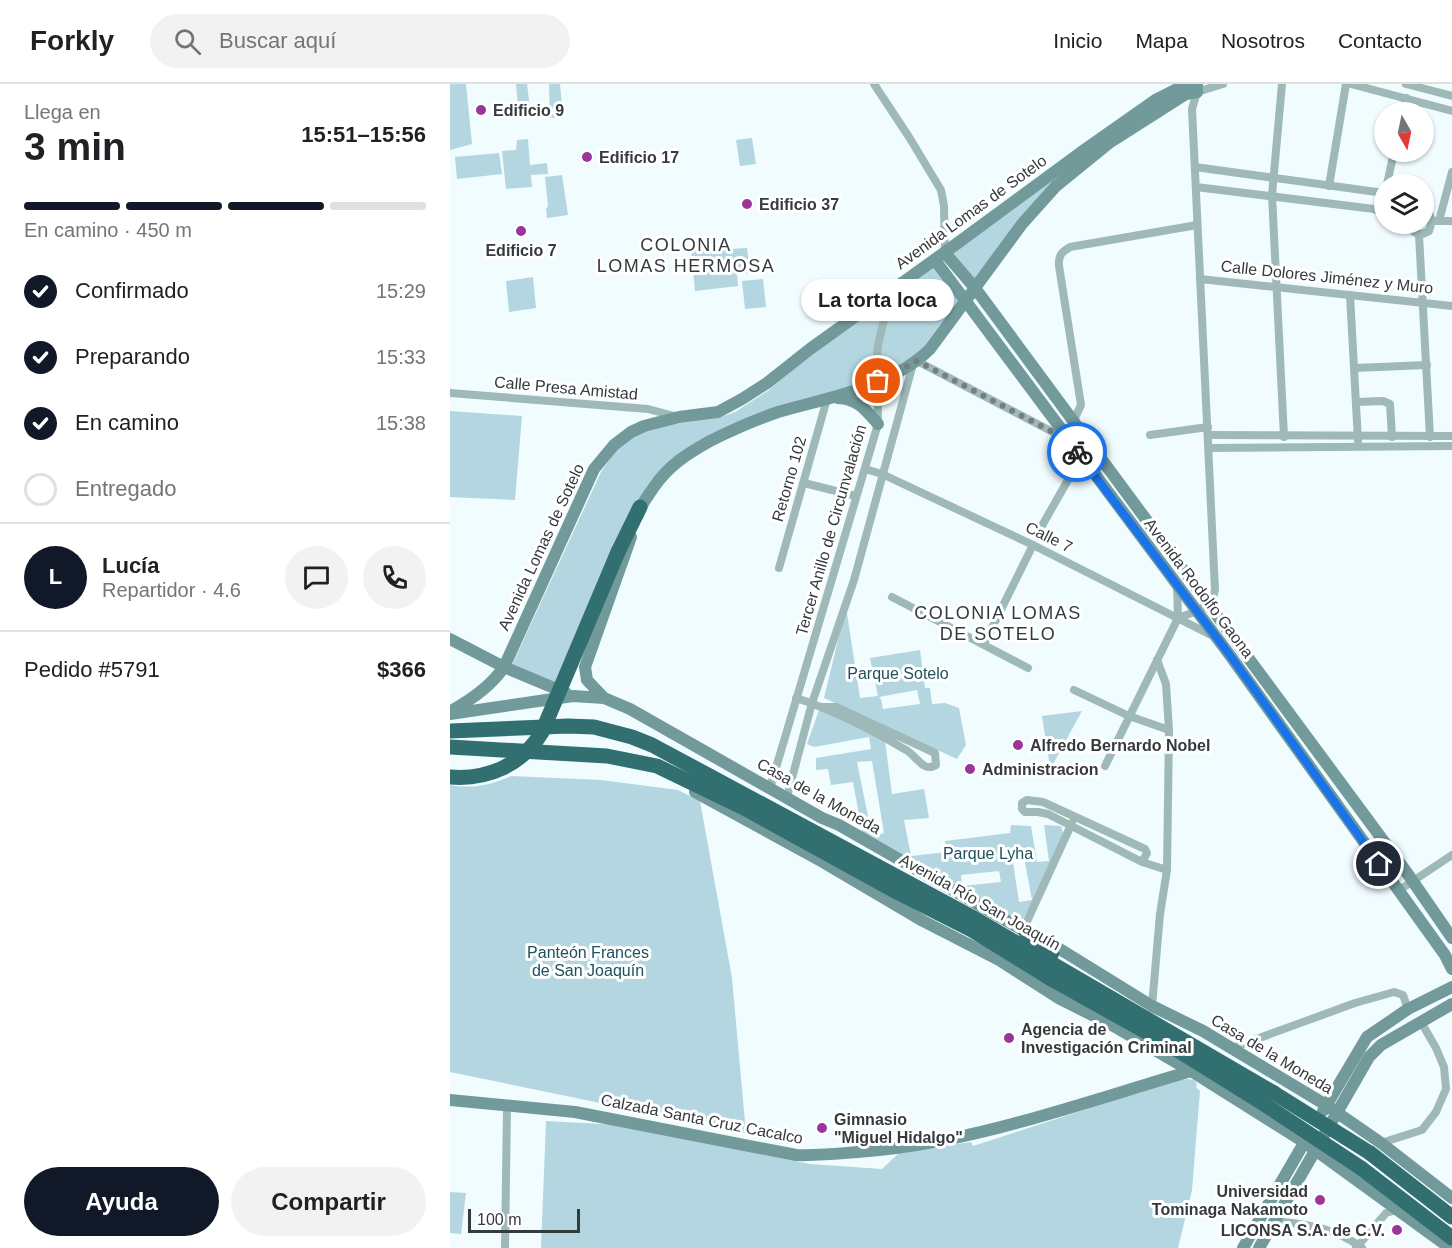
<!DOCTYPE html>
<html lang="es">
<head>
<meta charset="utf-8">
<style>
  :root { --surface:#fff; --page:#f2f2f2; --text:#202124; --muted:#757577; --line:#e0e0e0; --accent:#111827 }
  body { margin:0; font-family:Arial,sans-serif; background:var(--page); color:var(--text); height:100vh; display:flex; flex-direction:column; font-size:22px; white-space:nowrap }
  * { box-sizing:border-box; margin:0 }
  p { font-size:20px; color:var(--muted) }
  .icon { flex:none; width:33px; height:33px; fill:none; stroke:currentColor; stroke-width:2; stroke-linecap:round; stroke-linejoin:round }
  .map { position:relative; flex:1; overflow:hidden }
  .side { display:flex; flex-direction:column; background:var(--surface); width:450px }
  .side>* { flex:none }
  .needle { width:39px; rotate:171deg }
  .controls { position:absolute; left:924px; top:18px; display:grid; gap:12px }
  .controls a { display:grid; place-items:center; width:60px; height:60px; border-radius:50%; background:var(--surface); box-shadow:0 2px 4px #0004; font-size:30px }
  .scale { position:absolute; left:18px; bottom:15px; width:112px; box-sizing:border-box; padding-left:6px; border:3px solid #353a3c; border-top:0; font-size:16px; line-height:21px; white-space:nowrap; color:#353a3c; -webkit-text-stroke:4px #fff; paint-order:stroke }
  .pin { position:absolute; display:grid; place-items:center; width:51px; height:51px; color:#fff; margin:-26px; border:3px solid #fff; border-radius:50%; box-shadow:0 2px 6px #0007 }
  .courier { position:absolute; display:grid; place-items:center; width:60px; height:60px; margin:-30px; border:4px solid #1a73e8; border-radius:50%; background:#fff; color:#222; box-shadow:0 2px 8px #0007 }
  .bubble { position:absolute; height:42px; border-radius:21px; background:var(--surface); box-shadow:0 2px 4px #0004; font-size:20px; font-weight:800; line-height:42px; text-align:center }
  .summary em { font-style:normal; font-weight:800 }
  .summary div { display:flex; flex-direction:column-reverse }
  .summary { display:flex; align-items:center; justify-content:space-between; height:102px; padding:0 24px }
  h1 { font-size:39px; font-weight:800; line-height:45px }
  .bar { display:grid; grid-template-columns:repeat(4,1fr); gap:9px 6px; align-content:center; height:72px; padding:0 24px }
  .bar i { height:8px; border-radius:4px; background:var(--line) }
  .bar .current { background:var(--accent) }
  .bar p { grid-column:span 4 }
  .line { display:flex; align-items:center; gap:15px; padding:0 24px; border-top:2px solid var(--line) }
  .line div { flex:1 }
  .round { display:grid; place-items:center; flex:none; width:63px; height:63px; border-radius:32px; background:var(--page) }
  ol { padding:0 24px; list-style:none }
  li { display:flex; align-items:center; gap:18px; height:66px }
  li p { margin-inline-start:auto }
  li .icon { padding:6px; border-radius:50%; background:var(--accent); color:#fff; stroke-width:4 }
  li:last-child { color:var(--muted) }
  li i { width:33px; height:33px; border:3px solid var(--line); border-radius:50% }
  .primary-button { display:flex; gap:12px; margin-top:auto; padding:12px 24px }
  .primary-button a { flex:1; height:69px; border-radius:36px; background:var(--accent); color:#fff; font-size:24px; font-weight:800; line-height:69px; text-align:center }
  .primary-button a+a { background:var(--page); color:var(--text) }
  header { display:flex; align-items:center; gap:36px; box-sizing:border-box; height:84px; padding:0 30px; background:var(--surface); border-bottom:2px solid var(--line) }
  header strong { font-size:28px }
  nav { display:flex; gap:33px; margin-inline-start:auto; font-size:21px }
  .search { width:420px; height:54px; background:var(--page); display:flex; align-items:center; gap:15px; box-sizing:border-box; padding:0 21px; border-radius:33px; color:var(--muted); font-size:22px }
  main { display:flex; flex:1; min-height:0 }
  .map>svg:first-child { display:block }
</style>
</head>
<body>
<header>
<strong>Forkly</strong>
<div class="search"><svg class="icon" aria-label="search" viewBox="0 0 24 24"><circle cx="10" cy="10" r="6"/><path d="M15 15l6 6"/></svg>Buscar aquí</div>
<nav><a>Inicio</a><a>Mapa</a><a>Nosotros</a><a>Contacto</a></nav>
</header>
<main>
<section class="side">
<div class="summary"><div><h1>3 min</h1><p>Llega en</p></div><em>15:51–15:56</em></div>
<div class="bar"><i class="current"></i><i class="current"></i><i class="current"></i><i></i><p>En camino · 450 m</p></div>
<ol>
<li><svg class="icon" aria-label="check" viewBox="0 0 24 24"><path d="M5 12l5 5 9-10"/></svg>Confirmado<p>15:29</p></li>
<li><svg class="icon" aria-label="check" viewBox="0 0 24 24"><path d="M5 12l5 5 9-10"/></svg>Preparando<p>15:33</p></li>
<li><svg class="icon" aria-label="check" viewBox="0 0 24 24"><path d="M5 12l5 5 9-10"/></svg>En camino<p>15:38</p></li>
<li><i></i>Entregado</li>
</ol>
<div class="line" style="height:108px"><b class="round" style="background:var(--accent);color:#fff">L</b><div><b>Lucía</b><p>Repartidor · 4.6</p></div><a class="round"><svg class="icon" aria-label="chat" viewBox="0 0 24 24"><path d="M4 5h16v11H9l-5 4z"/></svg></a><a class="round"><svg class="icon" aria-label="phone" viewBox="0 0 24 24"><path d="M5 4h4l2 5-3 2q2 4 5 5l2-3 5 2v4C11 20 4 13 5 4z"/></svg></a></div>
<div class="line" style="height:78px"><div>Pedido #5791</div><b>$366</b></div>
<div class="primary-button"><a>Ayuda</a><a>Compartir</a></div>
</section>
<div class="map">
<svg width="1002" height="1164" viewBox="0 0 1002 1164">
  <rect width="100%" height="100%" fill="#f1fcff"/>
  <g fill="#b3d6e1" fill-rule="evenodd">
    <polygon points="0,0 16,0 22,60 0,66"/>
    <polygon points="66,0 77,0 81,33 69,35"/>
    <polygon points="99,0 110,0 113,33 100,34"/>
    <polygon points="302,54 306,80 290,82 286,56"/>
    <polygon points="78,55 80,81 97,79 98,90 81,91 82,103 56,105 52,67 66,66 67,56"/>
    <polygon points="653,55 598,107 526,196 500,168"/>
    <polygon points="49,69 52,90 7,95 5,73"/>
    <polygon points="112,91 118,131 97,134 96,124 98,123 95,93"/>
    <polygon points="297,164 300,188 287,191 288,202 245,207 241,167"/>
    <polygon points="485,179 513,215 471,268 430,292 222,376 106,600 62,581 151,388 164,369 179,353 201,343 268,334 285,328 319,306 352,277"/>
    <polygon points="83,193 86,224 59,228 56,197"/>
    <polygon points="313,195 316,223 295,225 292,197"/>
    <polygon points="0,327 72,332 65,416 0,413"/>
    <path d="M396 523 410 614 428 612 420 574 470 566 475 604H480L482 620 495 619 509 624 516 661 507 675 374 614ZM467 606 470 620 433 625 431 615 429 613Z"/>
    <path d="M370 623 435 657 442 710 474 705 479 734 454 736 461 772 497 768 495 757 560 749 561 741 581 742 587 778 599 777 594 741 611 742 614 752 570 842 413 753 403 698 381 701 378 685 366 686V674L421 665 419 653 364 663 357 660ZM422 677 434 749 422 752 407 678ZM572 763 582 816 569 818 561 765ZM549 787 551 798 512 802 511 791Z"/>
    <polygon points="632,627 602,682 600,683 592,632"/>
    <path d="M61 692 151 696 228 706 250 717 282 894 296 1049 0 988V701C22 705 41 701 61 692Z"/>
    <polygon points="738,995 744,996 747,1000 746,1003 750,1007 742,1106 728,1164 91,1164 96,1037 170,1041 360,1080 432,1085 450,1068 521,1058 523,1062 724,997"/>
    <polygon points="0,1108 16,1109 11,1150 0,1149"/>
  </g>
  <g fill="none" stroke-linecap="round" stroke-linejoin="round">
    <g stroke="#9fb9b9" stroke-width="8">
      <polyline points="424,0 459,53 491,106 494,122 495,169"/>
      <polyline points="832,0 822,111 834,353"/>
      <polyline points="901,0 1002,27"/>
      <polyline points="956,0 1002,12"/>
      <polyline points="953,28 956,14"/>
      <polyline points="745,83 934,109"/>
      <polyline points="937,100 944,68"/>
      <polyline points="879,102 896,0"/>
      <polyline points="746,103 924,125 934,129"/>
      <polyline points="986,137 1002,137"/>
      <polyline points="989,137 1002,88"/>
      <path d="M953 140C963 145 966 155 979 147L982 137 979 129 974 126"/>
      <polyline points="969,151 980,353"/>
      <polyline points="750,195 1002,222"/>
      <polyline points="900,211 908,357"/>
      <polyline points="467,277 618,356"/>
      <polyline points="905,284 977,281"/>
      <polyline points="0,309 198,325 228,333"/>
      <polyline points="906,318 933,317 940,320 942,353"/>
      <path d="M623 338 631 321 609 182C608 171 612 168 620 163L747 141"/>
      <polyline points="700,351 758,343"/>
      <polyline points="759,351 1002,352"/>
      <polyline points="759,364 1002,362"/>
      <polyline points="415,385 432,390 583,461 763,552"/>
      <polyline points="354,399 406,412"/>
      <polyline points="589,447 631,373 640,362"/>
      <polyline points="329,484 377,315"/>
      <polyline points="727,502 728,534"/>
      <polyline points="442,513 578,584"/>
      <polyline points="534,560 583,461"/>
      <polyline points="624,606 679,632 719,646"/>
      <path d="M346 614C384 626 422 646 456 666 467 672 473 689 486 681L485 669 386 623H372"/>
      <path d="M655 682 728 534C744 528 762 524 765 506L742 25 747 8 773 0"/>
      <polyline points="320,704 428,340 427,272 428,261 434,236 453,201"/>
      <polyline points="337,713 362,619 404,496 463,280"/>
      <polyline points="692,778 697,769 695,765 593,718 577,716 572,719 572,725 575,728 588,728 598,730 692,778 717,786"/>
      <polyline points="948,807 1002,771"/>
      <polyline points="573,846 622,739"/>
      <polyline points="702,922 710,830 717,786 719,646 716,600 707,576"/>
      <polyline points="782,964 905,919 944,908 953,911 958,925"/>
      <polyline points="931,1059 972,1046 986,1028 996,1005 994,983 986,964 971,938"/>
      <path d="M834 1138C863 1141 888 1146 912 1164"/>
      <polyline points="55,1164 57,1022"/>
      <polyline points="906,1164 936,1129 947,1126"/>
    </g>
    <g stroke="#729a9a" stroke-width="12">
      <polyline points="495,169 525,204 955,786 1002,854"/>
      <polyline points="485,176 779,570 995,871 1002,885"/>
      <path d="M388 314C408 315 415 325 428 340"/>
      <path d="M188 431C191 420 198 412 204 403 219 381 237 370 260 357 282 346 305 336 328 328 380 313 440 304 480 265L572 140 606 102 659 59 736 10 747 8V0"/>
      <polyline points="0,555 54,583 116,609"/>
      <polyline points="154,614 137,596 135,583 181,453"/>
      <path d="M1 627C21 616 41 602 54 583L144 385 164 361 181 348 194 342 229 333 268 328 292 315 317 299 360 265 505 161 630 69 707 15 737 0"/>
      <polyline points="0,630 123,612 154,614 180,625 372,734 389,741 576,848 600,859 702,922 753,947 876,1021 931,1059 1002,1114"/>
      <polyline points="245,708 373,778 473,837 549,876 610,915 662,941 741,987 854,1058 1000,1164"/>
      <path d="M0 1016 125 1028 346 1071C370 1072 394 1069 419 1067 529 1057 635 1018 741 987"/>
      <polyline points="873,1027 917,953 958,925 1002,903"/>
      <polyline points="793,1164 858,1052"/>
      <polyline points="809,1164 919,973 931,961 1002,920"/>
    </g>
    <g stroke="#316f70" stroke-width="15">
      <polyline points="168,468 190,423"/>
      <polyline points="0,647 118,642 144,643 182,653 202,661 522,833 824,1009"/>
      <polyline points="0,663 157,672 207,682 294,724 443,806 522,846 603,896 716,959 817,1022"/>
      <polyline points="576,848 602,869"/>
      <polyline points="920,1069 1002,1133"/>
      <polyline points="911,1084 1002,1154"/>
    </g>
    <g stroke="#316f70" stroke-width="15">
      <path d="M0 693C38 696 72 681 92 648L168 468"/>
      <polyline points="824,1009 920,1069"/>
      <polyline points="817,1022 911,1084"/>
    </g>
  </g>
  <g fill="none" stroke-linecap="round" stroke-linejoin="round">
    <polyline stroke="#777e80" stroke-width="6" stroke-dasharray="0 10.8" points="428,297 467,277 618,356 627,368"/>
    <polyline stroke="#1a73e8" stroke-width="8" points="627,368 779,570 929,780"/>
  </g>
  <g fill="#9b359a" stroke="#fff" stroke-width="2">
    <circle cx="31" cy="26" r="6"/>
    <circle cx="137" cy="73" r="6"/>
    <circle cx="297" cy="120" r="6"/>
    <circle cx="71" cy="147" r="6"/>
    <circle cx="568" cy="661" r="6"/>
    <circle cx="520" cy="685" r="6"/>
    <circle cx="559" cy="954" r="6"/>
    <circle cx="372" cy="1044" r="6"/>
    <circle cx="870" cy="1116" r="6"/>
    <circle cx="947" cy="1146" r="6"/>
  </g>
  <g text-anchor="middle" dominant-baseline="central" stroke-width="6" stroke-linejoin="round" paint-order="stroke">
    <g font-size="16" font-weight="bold" fill="#353a3c" stroke="#fff" text-anchor="start">
      <text x="43" y="26">Edificio 9</text>
      <text x="149" y="73">Edificio 17</text>
      <text x="309" y="120">Edificio 37</text>
      <text x="71" y="166" text-anchor="middle">Edificio 7</text>
      <text x="580" y="661">Alfredo Bernardo Nobel</text>
      <text x="532" y="685">Administracion</text>
      <text x="571" y="945">Agencia de<tspan x="571" dy="18">Investigación Criminal</tspan></text>
      <text x="384" y="1035">Gimnasio<tspan x="384" dy="18">"Miguel Hidalgo"</tspan></text>
      <text x="858" y="1107" text-anchor="end">Universidad<tspan x="858" dy="18">Tominaga Nakamoto</tspan></text>
      <text x="935" y="1146" text-anchor="end">LICONSA S.A. de C.V.</text>
    </g>
    <g font-size="16" fill="#353a3c" stroke="#fff">
      <text transform="translate(521 128) rotate(-36)">Avenida Lomas de Sotelo</text>
      <text transform="translate(877 193) rotate(6)">Calle Dolores Jiménez y Muro</text>
      <text transform="translate(116 304) rotate(5)">Calle Presa Amistad</text>
      <text transform="translate(339 395) rotate(-74)">Retorno 102</text>
      <text transform="translate(381 446) rotate(-74)">Tercer Anillo de Circunvalación</text>
      <text transform="translate(599 453) rotate(26)">Calle 7</text>
      <text transform="translate(91 463) rotate(-65)">Avenida Lomas de Sotelo</text>
      <text transform="translate(749 504) rotate(53)">Avenida Rodolfo Gaona</text>
      <text transform="translate(369 712) rotate(29)">Casa de la Moneda</text>
      <text transform="translate(530 818) rotate(29)">Avenida Río San Joaquín</text>
      <text transform="translate(822 970) rotate(31)">Casa de la Moneda</text>
      <text transform="translate(252 1035) rotate(11)">Calzada Santa Cruz Cacalco</text>
    </g>
    <g font-size="16" fill="#20515e" stroke="#fff">
      <text x="448" y="589">Parque Sotelo</text>
      <text x="538" y="769">Parque Lyha</text>
      <text x="138" y="868">Panteón Frances<tspan x="138" dy="18">de San Joaquín</tspan></text>
    </g>
    <g font-size="18" letter-spacing="1.5" fill="#353a3c" stroke="#fff">
      <text x="236" y="161">COLONIA<tspan x="236" dy="21">LOMAS HERMOSA</tspan></text>
      <text x="548" y="529">COLONIA LOMAS<tspan x="548" dy="21">DE SOTELO</tspan></text>
    </g>
  </g>
</svg>
<div class="controls">
<a><svg class="needle" viewBox="-14 -14 28 28"><path d="M0-13l5 13h-10z" fill="#e53935"/><path d="M0 13l5-13h-10z" fill="#757577"/></svg></a>
<a><svg class="icon" aria-label="layers" viewBox="0 0 24 24"><path d="M12 4l9 5-9 5-9-5zM3 14l9 5 9-5"/></svg></a>
</div>
<div class="scale">100 m</div>
<div class="pin" style="left:428px;top:297px;background:#ea580c"><svg class="icon" aria-label="bag" viewBox="0 0 24 24"><path d="M5 8h14l-1 12H6zM9 8a3 3 0 0 1 6 0"/></svg></div>
<div class="pin" style="left:929px;top:780px;background:#1f2937"><svg class="icon" aria-label="home" viewBox="0 0 24 24"><path d="M3 11l9-7 9 7M6 9v11h12V9"/></svg></div>
<div class="courier" style="left:627px;top:368px"><svg class="icon" aria-label="bike" viewBox="0 0 24 24"><circle cx="6" cy="16" r="4"/><circle cx="18" cy="16" r="4"/><path d="M6 16l4-8h5l3 8M10 8l3 8H6M13 5h3"/></svg></div>
<div class="bubble" style="left:351px;top:195px;width:153px">La torta loca</div>
</div>
</main>
</body>
</html>
